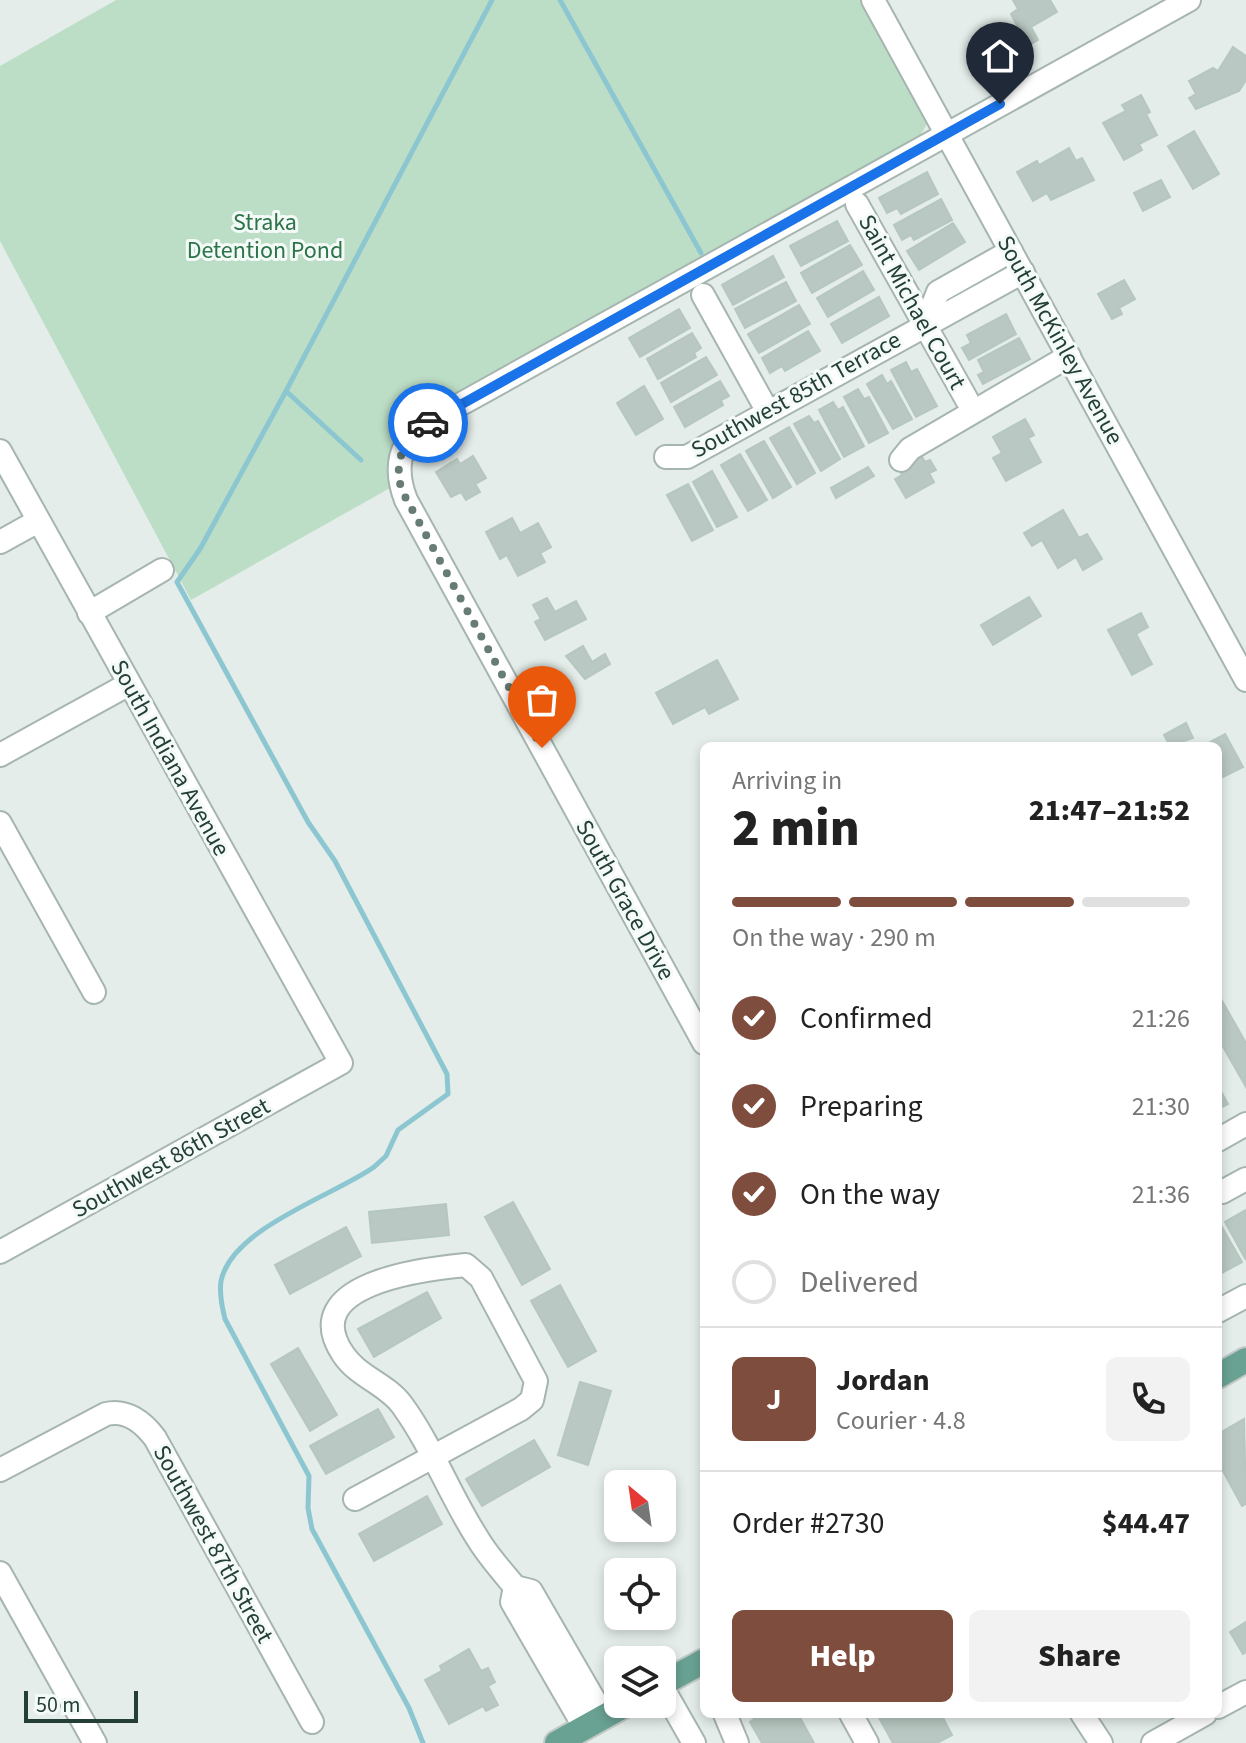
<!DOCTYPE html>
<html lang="en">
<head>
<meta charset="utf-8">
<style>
  :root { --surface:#fff; --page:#f2f2f2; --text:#222; --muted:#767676; --line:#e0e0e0; --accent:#7f4d3d }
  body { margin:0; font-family:"Source Sans 3",sans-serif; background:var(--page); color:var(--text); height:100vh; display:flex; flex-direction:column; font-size:30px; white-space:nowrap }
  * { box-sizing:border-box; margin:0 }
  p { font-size:26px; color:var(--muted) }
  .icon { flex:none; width:44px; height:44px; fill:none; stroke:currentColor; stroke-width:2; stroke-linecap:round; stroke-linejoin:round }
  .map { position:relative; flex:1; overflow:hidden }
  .drawer { position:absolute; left:700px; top:742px; width:522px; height:976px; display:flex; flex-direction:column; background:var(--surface); border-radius:12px; box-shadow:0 4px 12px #0003 }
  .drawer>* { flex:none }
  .needle { width:52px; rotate:331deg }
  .tools { position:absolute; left:604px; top:1470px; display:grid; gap:16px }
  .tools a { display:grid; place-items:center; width:72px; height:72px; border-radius:12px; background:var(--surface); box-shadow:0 4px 12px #0003; font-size:40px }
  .scale { position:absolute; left:24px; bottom:20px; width:114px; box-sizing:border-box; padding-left:8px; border:4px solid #233f37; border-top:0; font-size:22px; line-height:28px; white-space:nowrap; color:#233f37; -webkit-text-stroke:6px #f4faf7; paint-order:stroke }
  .pin { position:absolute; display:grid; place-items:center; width:68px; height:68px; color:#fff; margin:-82px -34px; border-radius:50% 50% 50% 0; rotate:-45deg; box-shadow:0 0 8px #0007 }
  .pin .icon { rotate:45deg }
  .courier { position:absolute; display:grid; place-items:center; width:80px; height:80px; margin:-40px; border:6px solid #1a73e8; border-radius:50%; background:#fff; color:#222; box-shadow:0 2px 10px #0007 }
  .head em { font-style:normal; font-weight:800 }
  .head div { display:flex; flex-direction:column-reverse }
  .head { display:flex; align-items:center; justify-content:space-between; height:136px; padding:0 32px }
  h1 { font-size:52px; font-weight:800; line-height:60px }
  .bar { display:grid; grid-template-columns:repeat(4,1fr); gap:12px 8px; align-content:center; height:96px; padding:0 32px }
  .bar i { height:10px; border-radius:6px; background:var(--line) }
  .bar .current { background:var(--accent) }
  .bar p { grid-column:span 4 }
  .line { display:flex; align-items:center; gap:20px; padding:0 32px; border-top:2px solid var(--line) }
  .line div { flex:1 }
  .round { display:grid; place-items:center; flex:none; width:84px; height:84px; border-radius:12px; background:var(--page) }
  ol { padding:0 32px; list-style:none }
  li { display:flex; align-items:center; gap:24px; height:88px }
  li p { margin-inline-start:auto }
  li .icon { padding:8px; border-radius:50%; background:var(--accent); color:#fff; stroke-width:4 }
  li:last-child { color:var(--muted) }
  li i { width:44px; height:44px; border:4px solid var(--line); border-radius:50% }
  .action { display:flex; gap:16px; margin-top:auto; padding:16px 32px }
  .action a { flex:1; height:92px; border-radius:12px; background:var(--accent); color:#fff; font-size:32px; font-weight:800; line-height:92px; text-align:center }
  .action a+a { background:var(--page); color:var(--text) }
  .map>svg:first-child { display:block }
</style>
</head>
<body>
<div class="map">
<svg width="1246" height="1743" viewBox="0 0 1246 1743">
  <rect width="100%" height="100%" fill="#e4ede9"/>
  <polygon fill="#bddec6" points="116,0 861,0 925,113 927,124 917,141 404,427 393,443 390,488 191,600 0,241 0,66"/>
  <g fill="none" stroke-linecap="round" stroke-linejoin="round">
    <g stroke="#8cc7d1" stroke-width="5">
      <polyline points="560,0 701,253"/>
      <polyline points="286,391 361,460"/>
      <path d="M423 1743 409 1708 312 1529 308 1508 309 1476 225 1319C222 1307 219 1294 221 1281 232 1228 333 1196 374 1167L386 1156 398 1130 448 1094 447 1074 335 861 308 822 177 582 200 549 286 391 492 0"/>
    </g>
  </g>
  <g fill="#b9c8c2" stroke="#b6c7c0" stroke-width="2">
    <polygon points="1013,0 1050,0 1057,12 1031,27 1038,40 1023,49 1014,34 1020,31 1011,14 1018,9"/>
    <polygon points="1233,47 1246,56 1246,80 1239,91 1196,109 1189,98 1196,94 1189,81 1213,68 1218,71"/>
    <polygon points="1141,95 1150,112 1146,114 1157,135 1139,144 1142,150 1124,160 1103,123 1126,111 1122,105"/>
    <polygon points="1194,131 1219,174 1193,189 1168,146"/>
    <polygon points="1069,148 1076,161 1082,158 1094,180 1051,200 1047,193 1033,201 1017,172 1037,161 1039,165"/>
    <polygon points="927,172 938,194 901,214 897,208 887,213 879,198"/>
    <polygon points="1161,180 1170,197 1143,211 1134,193"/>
    <polygon points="941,199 952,220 914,240 911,235 902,240 894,225"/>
    <polygon points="837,221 848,241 801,266 790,246"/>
    <polygon points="953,223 965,242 919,270 907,251"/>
    <polygon points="850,245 862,265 812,293 801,273"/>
    <polygon points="773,256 784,277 733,305 722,285"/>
    <polygon points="863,271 874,290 828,317 817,298"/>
    <polygon points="1124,280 1135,299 1119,308 1122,314 1112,319 1098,294"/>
    <polygon points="786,282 796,301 745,328 735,309"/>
    <polygon points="879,297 889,316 842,343 831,324"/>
    <polygon points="799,305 810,324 759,353 748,334"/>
    <polygon points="679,309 690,328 640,357 629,338"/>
    <polygon points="1006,314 1016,334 969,360 962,348 971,343 967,335"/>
    <polygon points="808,331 820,351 785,371 782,366 770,373 762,358"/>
    <polygon points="692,333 701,348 694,353 696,357 658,379 647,359"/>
    <polygon points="1019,338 1030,359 983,384 978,375 984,372 978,360"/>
    <polygon points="706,357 717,375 671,402 661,383"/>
    <polygon points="906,362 911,372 917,369 937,406 916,417 891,370"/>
    <polygon points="882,375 887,384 891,381 912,419 893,429 867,384"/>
    <polygon points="720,381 729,396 721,400 723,405 685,427 674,407"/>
    <polygon points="644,386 663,419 636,435 617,403"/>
    <polygon points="858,389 864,399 869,397 888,433 869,443 844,397"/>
    <polygon points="833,402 838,410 843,407 864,446 844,457 819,410"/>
    <polygon points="809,416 814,423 818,421 840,459 821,471 794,424"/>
    <polygon points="1025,419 1034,435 1028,438 1041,462 1006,481 993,458 1002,453 993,437"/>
    <polygon points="789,427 815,473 797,484 770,438"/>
    <polygon points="764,441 791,487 773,498 746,451"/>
    <polygon points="740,454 767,500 748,511 721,465"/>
    <polygon points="921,455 925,462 930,460 936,470 929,473 934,482 906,498 895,479 902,475 898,467"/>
    <polygon points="473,456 486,478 475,484 480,492 466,500 461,492 451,497 436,472 457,459 460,464"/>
    <polygon points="868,467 874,476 836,498 831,488"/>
    <polygon points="712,471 737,517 717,527 693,482"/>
    <polygon points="688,484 713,530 692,541 667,495"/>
    <polygon points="1063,510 1079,538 1087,534 1102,559 1083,570 1076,557 1058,568 1042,540 1032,546 1024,533"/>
    <polygon points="512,518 520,533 538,523 551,547 540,553 545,562 518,576 507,555 500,559 486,532"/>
    <polygon points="1029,597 1041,616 993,645 981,625"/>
    <polygon points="547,598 555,612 576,601 586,619 545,640 535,622 541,619 533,605"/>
    <polygon points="1141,613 1148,627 1136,634 1152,664 1132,675 1108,630"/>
    <polygon points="583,646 592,662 605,654 610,664 585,679 566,656"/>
    <polygon points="717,660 738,699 709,714 705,707 673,724 656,693"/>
    <polygon points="1186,723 1193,738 1170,746 1164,735"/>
    <polygon points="1225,734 1243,767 1223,777 1218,768 1218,746 1203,746"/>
    <polygon points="1221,999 1246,1043 1246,1087 1218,1038 1218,1001"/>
    <polygon points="1218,1086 1228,1104 1218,1109"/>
    <polygon points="513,1202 550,1269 522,1285 485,1217"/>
    <polygon points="446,1204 449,1235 372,1243 369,1212"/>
    <polygon points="1246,1210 1246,1260 1225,1222"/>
    <polygon points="1219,1222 1242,1262 1218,1275 1218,1223"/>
    <polygon points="346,1227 361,1256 290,1294 275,1265"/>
    <polygon points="560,1285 596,1351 568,1367 531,1301"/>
    <polygon points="427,1292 441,1318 374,1357 358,1329"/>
    <polygon points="298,1348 337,1415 310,1431 271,1364"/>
    <polygon points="580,1382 611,1391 588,1465 558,1455"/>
    <polygon points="378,1409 394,1437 326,1474 310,1446"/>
    <polygon points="1244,1419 1246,1504 1242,1506 1218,1462 1218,1434"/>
    <polygon points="534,1440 550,1467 482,1506 466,1479"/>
    <polygon points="427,1496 442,1524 374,1561 359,1534"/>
    <polygon points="1246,1622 1246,1652 1243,1654 1230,1632"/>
    <polygon points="469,1649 481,1671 488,1668 495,1682 488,1686 498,1705 486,1711 483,1706 449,1724 425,1680 442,1671 440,1666"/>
    <polygon points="760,1714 798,1714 814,1743 762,1743 750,1722"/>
    <polygon points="877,1714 941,1714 952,1735 937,1743 893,1743"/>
  </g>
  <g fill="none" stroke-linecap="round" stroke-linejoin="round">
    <g stroke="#a6b5b0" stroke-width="26">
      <g id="minor">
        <polyline points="873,0 1246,680"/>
        <polyline points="857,204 967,400"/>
        <polyline points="703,295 768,412"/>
        <polyline points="925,325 938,292 1011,251"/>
        <polyline points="0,451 341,1063 0,1252"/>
        <polyline points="666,457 687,457 1023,272"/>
        <polyline points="901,460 910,449 1069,356"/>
        <polyline points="0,542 38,521"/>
        <polyline points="89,613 162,570"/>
        <polyline points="0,755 129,684"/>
        <polyline points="0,823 94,992"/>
        <path d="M704 1043 406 500C394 469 398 444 425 424L1189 0"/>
        <polyline points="1218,1140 1246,1124"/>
        <polyline points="1222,1192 1246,1179"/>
        <polyline points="1218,1311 1246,1296"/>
        <path d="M0 1470 106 1414C126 1409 143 1422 155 1438L312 1722"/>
        <path d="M355 1499 521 1409 532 1400 536 1381 481 1278 466 1265C423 1269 296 1284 343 1354 358 1377 387 1384 402 1405 432 1446 450 1496 478 1539 488 1556 502 1571 515 1587"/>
        <polyline points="0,1573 95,1743"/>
        <polyline points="662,1687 694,1743"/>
        <polyline points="1218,1707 1246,1692"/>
        <polyline points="725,1714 737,1743"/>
        <polyline points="851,1714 867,1743"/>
        <polyline points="1082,1714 1101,1743"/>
        <polyline points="585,1728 512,1602 515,1587 531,1591 604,1717"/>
        <polyline points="1153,1743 1205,1714"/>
      </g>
    </g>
    <g stroke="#c1c9c7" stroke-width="28">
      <g id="major">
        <polyline points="1218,1376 1246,1360"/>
        <polyline points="662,1684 704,1661"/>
        <polyline points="557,1743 627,1704"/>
      </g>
    </g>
    <use href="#minor" stroke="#fff" stroke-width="22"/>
    <use href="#major" stroke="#69a293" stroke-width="24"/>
  </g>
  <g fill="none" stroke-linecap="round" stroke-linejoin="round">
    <path stroke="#677c75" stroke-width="8" stroke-dasharray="0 14.4" d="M428 423C403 439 393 462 402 491L542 748"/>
    <polyline stroke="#1a73e8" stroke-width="10" points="428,423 1000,104"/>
  </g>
  <g text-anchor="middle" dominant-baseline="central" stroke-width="6" stroke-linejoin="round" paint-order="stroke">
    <g font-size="24" fill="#2d7549" stroke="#f4faf7">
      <text x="265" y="222">Straka<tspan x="265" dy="28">Detention Pond</tspan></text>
    </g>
    <g font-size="24" fill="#233f37" stroke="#f4faf7">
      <text transform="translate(912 302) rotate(61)">Saint Michael Court</text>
      <text transform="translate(1060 340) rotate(61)">South McKinley Avenue</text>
      <text transform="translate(796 395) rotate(-29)">Southwest 85th Terrace</text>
      <text transform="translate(170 758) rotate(61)">South Indiana Avenue</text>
      <text transform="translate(625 900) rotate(61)">South Grace Drive</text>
      <text transform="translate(171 1158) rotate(-29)">Southwest 86th Street</text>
      <text transform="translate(213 1544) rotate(61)">Southwest 87th Street</text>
    </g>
  </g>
</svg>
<div class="tools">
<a><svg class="needle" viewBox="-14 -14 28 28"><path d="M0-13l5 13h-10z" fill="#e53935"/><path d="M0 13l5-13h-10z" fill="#767676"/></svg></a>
<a><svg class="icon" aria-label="locate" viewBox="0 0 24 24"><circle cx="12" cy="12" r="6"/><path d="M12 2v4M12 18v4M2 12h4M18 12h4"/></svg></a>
<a><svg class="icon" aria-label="layers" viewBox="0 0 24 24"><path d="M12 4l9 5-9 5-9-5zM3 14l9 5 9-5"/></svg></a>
</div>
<div class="scale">50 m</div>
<div class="pin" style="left:542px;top:748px;background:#ea580c"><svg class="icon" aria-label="bag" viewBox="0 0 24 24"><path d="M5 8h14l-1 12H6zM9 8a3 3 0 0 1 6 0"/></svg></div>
<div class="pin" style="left:1000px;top:104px;background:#1f2937"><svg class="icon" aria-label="home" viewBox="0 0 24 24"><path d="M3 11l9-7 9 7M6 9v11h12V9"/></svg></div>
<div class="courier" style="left:428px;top:423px"><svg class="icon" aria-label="car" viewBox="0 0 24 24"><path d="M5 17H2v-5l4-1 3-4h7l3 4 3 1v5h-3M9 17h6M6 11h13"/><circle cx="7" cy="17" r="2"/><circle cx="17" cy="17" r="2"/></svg></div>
<section class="drawer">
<div class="head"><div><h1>2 min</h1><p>Arriving in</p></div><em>21:47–21:52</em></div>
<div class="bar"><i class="current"></i><i class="current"></i><i class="current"></i><i></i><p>On the way · 290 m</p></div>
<ol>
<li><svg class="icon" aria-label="check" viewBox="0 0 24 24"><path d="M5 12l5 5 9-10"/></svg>Confirmed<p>21:26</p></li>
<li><svg class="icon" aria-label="check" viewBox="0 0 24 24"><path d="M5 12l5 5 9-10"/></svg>Preparing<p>21:30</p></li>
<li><svg class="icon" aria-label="check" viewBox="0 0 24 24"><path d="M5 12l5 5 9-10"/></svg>On the way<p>21:36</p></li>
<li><i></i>Delivered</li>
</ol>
<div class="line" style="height:144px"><b class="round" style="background:var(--accent);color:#fff">J</b><div><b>Jordan</b><p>Courier · 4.8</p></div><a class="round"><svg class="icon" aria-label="phone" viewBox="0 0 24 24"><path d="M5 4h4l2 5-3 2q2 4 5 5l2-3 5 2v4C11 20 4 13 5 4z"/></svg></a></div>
<div class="line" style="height:104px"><div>Order #2730</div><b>$44.47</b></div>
<div class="action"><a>Help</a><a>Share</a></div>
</section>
</div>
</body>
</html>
